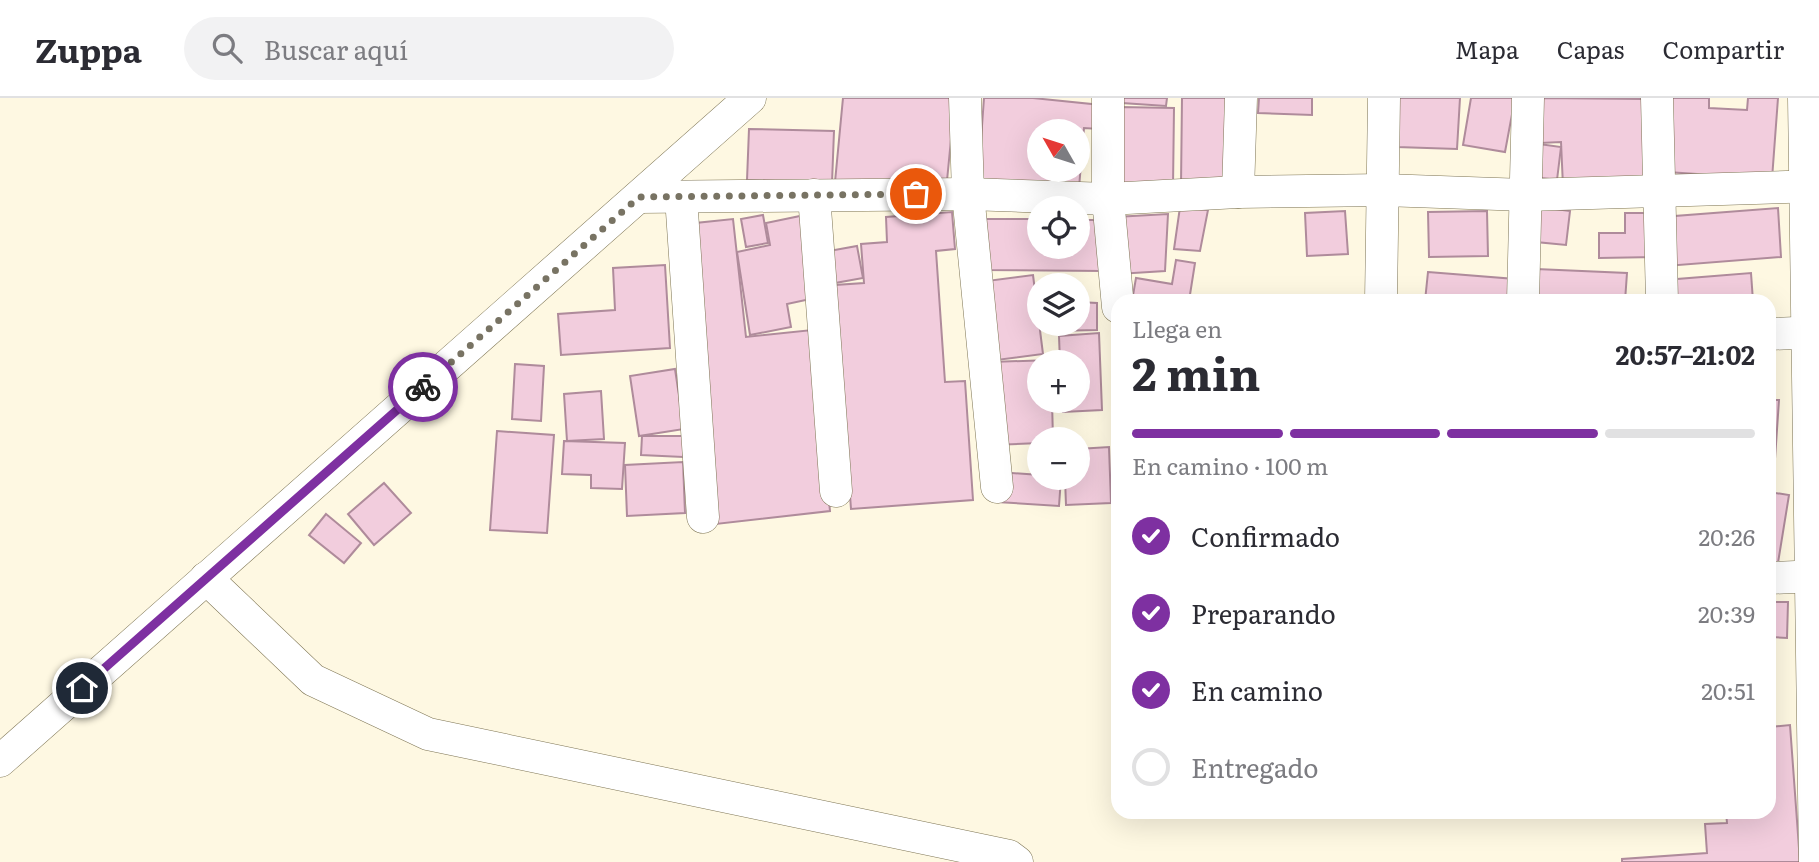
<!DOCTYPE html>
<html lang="es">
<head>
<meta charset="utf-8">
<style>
  :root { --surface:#fff; --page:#f2f2f3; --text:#2b2b33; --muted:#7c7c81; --line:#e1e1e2; --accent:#7e30a1 }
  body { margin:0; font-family:Literata,serif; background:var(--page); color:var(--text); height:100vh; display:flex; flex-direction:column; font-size:26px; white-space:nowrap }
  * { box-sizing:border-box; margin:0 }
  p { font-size:23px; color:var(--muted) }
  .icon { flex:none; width:38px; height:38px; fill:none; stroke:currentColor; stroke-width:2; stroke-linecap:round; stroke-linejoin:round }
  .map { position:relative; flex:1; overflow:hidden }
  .details { position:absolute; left:1111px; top:196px; width:665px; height:525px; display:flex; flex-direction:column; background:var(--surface); border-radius:21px; box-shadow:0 7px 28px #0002 }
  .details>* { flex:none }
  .needle { width:46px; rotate:309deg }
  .controls { position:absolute; left:1027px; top:21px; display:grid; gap:14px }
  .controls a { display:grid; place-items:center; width:63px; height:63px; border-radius:50%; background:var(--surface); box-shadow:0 7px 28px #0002; font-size:35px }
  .pin { position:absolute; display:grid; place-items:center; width:60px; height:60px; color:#fff; margin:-30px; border:4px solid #fff; border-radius:50%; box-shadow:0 2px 7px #0007 }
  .courier { position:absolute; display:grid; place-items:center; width:70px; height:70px; margin:-35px; border:5px solid #7e30a1; border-radius:50%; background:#fff; color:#222; box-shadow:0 2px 9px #0007 }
  .overview em { font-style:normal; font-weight:700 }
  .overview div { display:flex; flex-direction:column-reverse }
  .overview { display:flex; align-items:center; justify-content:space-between; height:119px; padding:0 21px }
  h1 { font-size:46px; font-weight:700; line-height:52px }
  .bar { display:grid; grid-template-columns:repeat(4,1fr); gap:10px 7px; align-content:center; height:84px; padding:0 21px }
  .bar i { height:9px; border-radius:5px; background:var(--line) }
  .bar .selected { background:var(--accent) }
  .bar p { grid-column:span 4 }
  ol { padding:0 21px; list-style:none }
  li { display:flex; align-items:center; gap:21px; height:77px }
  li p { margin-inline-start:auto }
  li .icon { padding:7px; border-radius:50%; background:var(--accent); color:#fff; stroke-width:4 }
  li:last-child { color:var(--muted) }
  li i { width:38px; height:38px; border:4px solid var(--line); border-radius:50% }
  header { display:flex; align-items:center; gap:42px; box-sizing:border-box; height:98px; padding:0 35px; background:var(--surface); border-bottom:2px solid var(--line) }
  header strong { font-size:33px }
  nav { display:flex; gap:38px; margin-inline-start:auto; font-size:24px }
  .search { width:490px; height:63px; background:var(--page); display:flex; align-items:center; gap:18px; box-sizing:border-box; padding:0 24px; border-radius:38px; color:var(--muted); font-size:26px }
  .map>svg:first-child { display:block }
</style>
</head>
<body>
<header>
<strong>Zuppa</strong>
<div class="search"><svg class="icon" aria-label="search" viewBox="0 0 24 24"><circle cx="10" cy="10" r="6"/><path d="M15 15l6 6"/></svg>Buscar aquí</div>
<nav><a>Mapa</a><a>Capas</a><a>Compartir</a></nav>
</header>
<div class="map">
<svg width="1819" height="764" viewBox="0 0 1819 764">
  <rect width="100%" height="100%" fill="#fef8e2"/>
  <g fill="#f2cddd" stroke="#af8b9b" stroke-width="2" fill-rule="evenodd">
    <polygon points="843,0 955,0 946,93 835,84"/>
    <path d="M984 0H1033L1101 7 1099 31 1084 30 1079 90 978 83ZM1040 33H1078V72H1040Z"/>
    <polygon points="1122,0 1167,0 1166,8 1122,5"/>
    <polygon points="1182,0 1229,0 1229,87 1181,87"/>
    <polygon points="1259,0 1312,0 1312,17 1258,15"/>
    <polygon points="1399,0 1460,0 1457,51 1397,49"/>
    <polygon points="1471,0 1515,0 1505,54 1463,47"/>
    <polygon points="1539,0 1643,1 1648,84 1563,88 1561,44 1540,45"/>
    <polygon points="1672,0 1709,0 1709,10 1747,12 1748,0 1778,0 1772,81 1667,74"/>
    <polygon points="1120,9 1174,10 1173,89 1119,88"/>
    <polygon points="749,31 834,33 832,85 747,82"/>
    <polygon points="1539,46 1561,49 1557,82 1534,79"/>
    <polygon points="1180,109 1208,112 1200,153 1174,151"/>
    <polygon points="1540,109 1570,113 1566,147 1536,144"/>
    <polygon points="1778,110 1781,159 1666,168 1662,119"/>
    <polygon points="1345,113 1348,156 1307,158 1305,115"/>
    <polygon points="1487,113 1488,158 1429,159 1428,114"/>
    <polygon points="952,114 955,151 936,153 945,284 965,283 973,402 851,411 835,187 864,185 861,146 887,144 886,119"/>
    <polygon points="1625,115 1656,115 1656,159 1599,160 1599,135 1625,135"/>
    <polygon points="1168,116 1165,173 1118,176 1115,119"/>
    <polygon points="763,117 768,145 746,149 741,121"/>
    <polygon points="800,118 815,200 787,206 791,229 750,237 737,154 770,147 766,125"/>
    <polygon points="733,121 746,239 812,232 830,413 716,426 686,126"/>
    <polygon points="984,121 1040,121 1040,149 1078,149 1078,122 1105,122 1104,173 983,172"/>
    <polygon points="857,148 863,180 835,185 829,153"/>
    <polygon points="1176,162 1195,165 1189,203 1132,203 1136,180 1172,186"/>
    <polygon points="665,167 670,250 561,257 558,216 615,212 613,170"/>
    <polygon points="1536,171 1627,175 1625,203 1534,203"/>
    <polygon points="1428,174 1515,181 1514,203 1425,203"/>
    <polygon points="1751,175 1753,203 1667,203 1665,182"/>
    <polygon points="1033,177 1043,256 989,263 979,184"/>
    <polygon points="1078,204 1097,205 1097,232 1053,233 1053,226 1078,226"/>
    <polygon points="1099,235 1102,312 1063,314 1062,303 1078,303 1078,264 1060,264 1059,238"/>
    <polygon points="1051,262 1051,264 1040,264 1040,303 1052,303 1053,341 1040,341 1040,345 993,347 991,264"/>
    <polygon points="515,266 544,268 541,323 512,321"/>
    <polygon points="675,271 684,331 639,338 630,278"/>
    <polygon points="601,293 604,341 567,343 564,296"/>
    <polygon points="1769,302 1779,302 1775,361 1769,361"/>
    <polygon points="497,333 554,337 547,435 490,432"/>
    <polygon points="642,338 684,338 683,359 641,357"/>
    <polygon points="564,343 625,345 622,391 591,390 591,377 562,376"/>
    <polygon points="1109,349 1111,405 1066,407 1065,380 1078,380 1078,351"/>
    <polygon points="683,364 685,415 627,418 625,367"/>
    <polygon points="999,374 1040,377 1040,380 1061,380 1059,408 997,404"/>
    <polygon points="384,385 411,415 374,447 348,416"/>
    <polygon points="1769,394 1789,397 1777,471 1769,470"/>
    <polygon points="326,416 361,445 344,465 309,437"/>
    <polygon points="1769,504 1788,504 1787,540 1772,539 1771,571 1769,571"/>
    <polygon points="1790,627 1800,764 1622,764 1622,761 1707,755 1705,726 1727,725 1726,714 1769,714 1769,629"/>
  </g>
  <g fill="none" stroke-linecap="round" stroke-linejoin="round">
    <g stroke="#7e7554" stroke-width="33">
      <g id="minor">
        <polyline points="965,0 968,96 997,389"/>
        <polyline points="1108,0 1108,101 1118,209"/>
        <polyline points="1657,0 1662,203"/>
        <polyline points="1804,0 1815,764"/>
        <polyline points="1238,94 1241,0"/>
        <polyline points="814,97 836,393"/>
        <polyline points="639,99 968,96 1108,101 1238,94 1383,92 1527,97 1819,88"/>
        <polyline points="681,99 703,419"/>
        <polyline points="1381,203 1384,0"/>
        <polyline points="1523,203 1528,0"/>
        <polyline points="1769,236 1819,234"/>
        <polyline points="206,480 313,582 428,636 1009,758 1017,764"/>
        <polyline points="1769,480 1819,478"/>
        <polyline points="0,663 750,0"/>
      </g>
    </g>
    <use href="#minor" stroke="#fff" stroke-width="32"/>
  </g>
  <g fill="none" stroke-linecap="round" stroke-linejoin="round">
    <polyline stroke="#787363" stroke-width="7" stroke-dasharray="0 12.6" points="423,289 639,99 916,96"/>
    <polyline stroke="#7e30a1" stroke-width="9" points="82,590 423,289"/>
  </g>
</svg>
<div class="controls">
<a><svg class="needle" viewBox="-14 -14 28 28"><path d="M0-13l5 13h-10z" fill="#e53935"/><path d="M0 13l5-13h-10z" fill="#7c7c81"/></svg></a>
<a><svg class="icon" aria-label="locate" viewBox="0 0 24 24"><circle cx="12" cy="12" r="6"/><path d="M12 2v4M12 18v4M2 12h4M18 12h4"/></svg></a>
<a><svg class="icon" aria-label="layers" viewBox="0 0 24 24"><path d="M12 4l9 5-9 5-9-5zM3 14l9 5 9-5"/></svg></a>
<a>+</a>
<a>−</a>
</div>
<div class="pin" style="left:916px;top:96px;background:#ea580c"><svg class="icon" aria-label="bag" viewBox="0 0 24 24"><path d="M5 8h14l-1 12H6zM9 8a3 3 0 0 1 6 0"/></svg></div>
<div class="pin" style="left:82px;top:590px;background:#1f2937"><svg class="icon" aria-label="home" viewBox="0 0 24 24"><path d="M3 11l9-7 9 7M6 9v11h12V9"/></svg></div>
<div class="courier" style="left:423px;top:289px"><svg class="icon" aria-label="bike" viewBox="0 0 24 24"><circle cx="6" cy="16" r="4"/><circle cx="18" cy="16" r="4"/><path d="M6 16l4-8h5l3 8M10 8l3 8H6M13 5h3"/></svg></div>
<section class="details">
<div class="overview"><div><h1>2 min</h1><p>Llega en</p></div><em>20:57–21:02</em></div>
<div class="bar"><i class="selected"></i><i class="selected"></i><i class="selected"></i><i></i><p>En camino · 100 m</p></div>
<ol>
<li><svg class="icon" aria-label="check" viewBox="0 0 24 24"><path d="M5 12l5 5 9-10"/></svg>Confirmado<p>20:26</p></li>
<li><svg class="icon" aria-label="check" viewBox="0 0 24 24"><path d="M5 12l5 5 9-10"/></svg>Preparando<p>20:39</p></li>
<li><svg class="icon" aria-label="check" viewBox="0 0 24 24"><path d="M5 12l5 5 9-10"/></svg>En camino<p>20:51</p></li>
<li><i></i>Entregado</li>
</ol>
</section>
</div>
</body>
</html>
